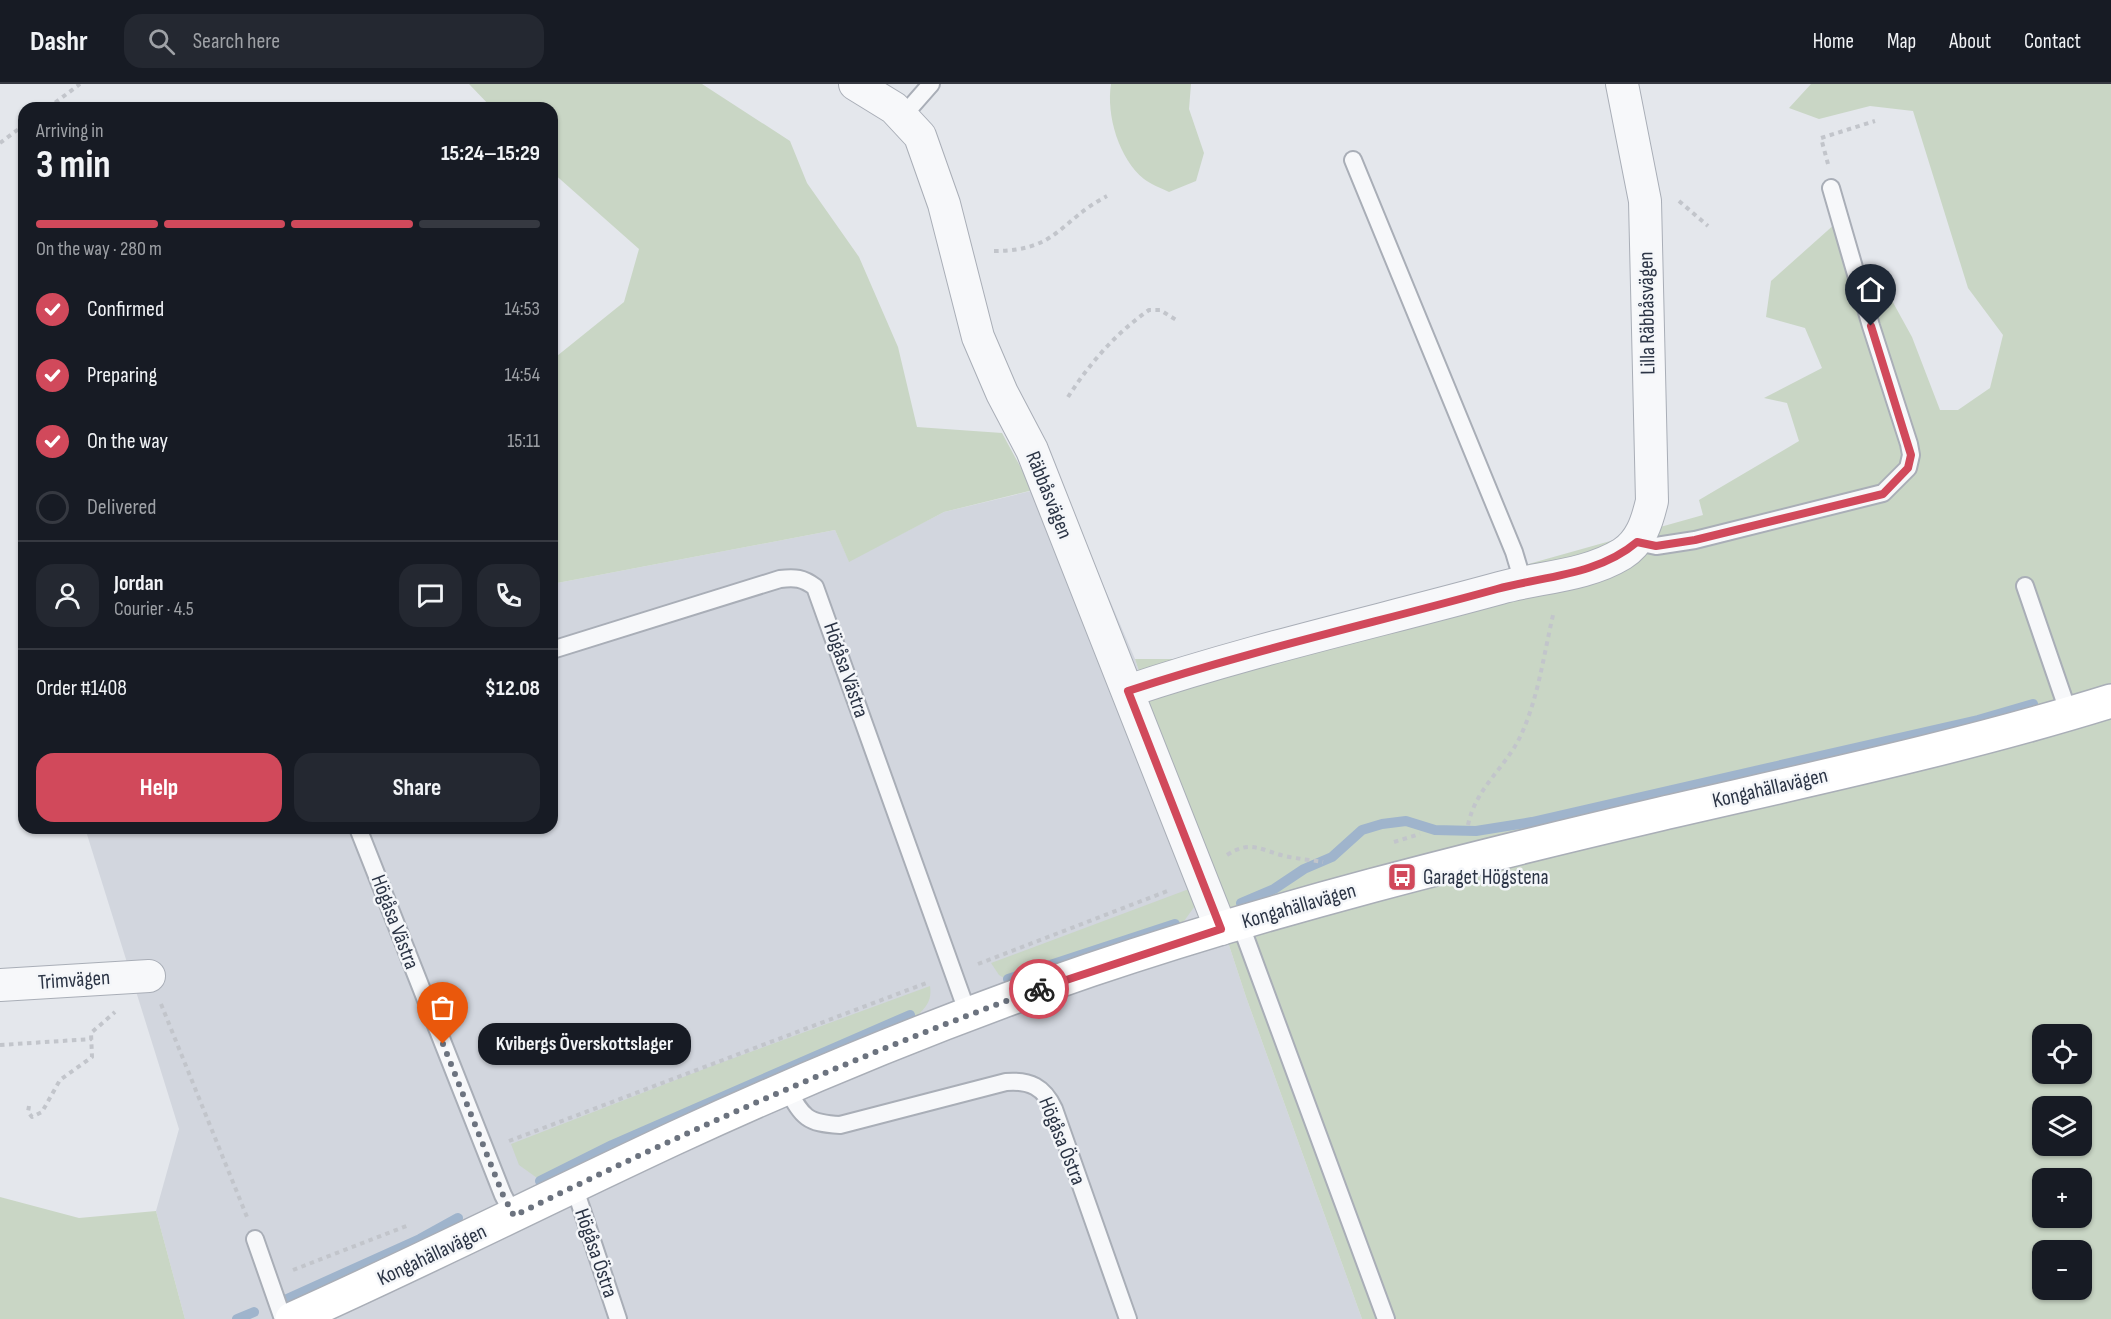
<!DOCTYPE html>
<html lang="en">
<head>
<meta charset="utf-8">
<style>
  :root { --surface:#171b24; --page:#242831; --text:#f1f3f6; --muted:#9ea1a6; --line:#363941; --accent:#d1495b }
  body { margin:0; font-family:"Sofia Sans Condensed",sans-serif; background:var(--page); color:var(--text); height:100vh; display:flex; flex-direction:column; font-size:22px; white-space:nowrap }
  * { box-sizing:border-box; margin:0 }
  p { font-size:20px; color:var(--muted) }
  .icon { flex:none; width:33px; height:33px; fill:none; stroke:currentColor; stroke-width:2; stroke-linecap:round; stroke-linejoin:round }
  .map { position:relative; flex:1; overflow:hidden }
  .panel { position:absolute; left:18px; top:18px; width:540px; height:732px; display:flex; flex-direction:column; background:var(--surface); border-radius:18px; box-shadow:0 2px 4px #0004 }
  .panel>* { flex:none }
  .tools { position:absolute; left:2032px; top:940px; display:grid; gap:12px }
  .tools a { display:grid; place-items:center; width:60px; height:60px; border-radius:12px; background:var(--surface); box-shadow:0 2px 4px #0004; font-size:30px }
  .pin { position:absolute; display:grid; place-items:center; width:51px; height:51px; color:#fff; margin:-62px -26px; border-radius:50% 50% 50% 0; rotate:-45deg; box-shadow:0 0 6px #0007 }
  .pin .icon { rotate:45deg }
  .courier { position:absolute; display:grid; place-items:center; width:60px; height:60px; margin:-30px; border:4px solid #d1495b; border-radius:50%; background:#fff; color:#222; box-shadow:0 2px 8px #0007 }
  .bubble { position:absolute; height:42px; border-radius:18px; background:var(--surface); box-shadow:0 2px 4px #0004; font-size:20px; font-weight:700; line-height:42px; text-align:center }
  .head em { font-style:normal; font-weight:700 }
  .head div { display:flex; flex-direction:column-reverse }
  .head { display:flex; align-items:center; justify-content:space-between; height:102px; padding:0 18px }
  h1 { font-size:39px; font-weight:700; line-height:45px }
  .bar { display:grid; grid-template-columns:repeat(4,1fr); gap:9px 6px; align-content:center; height:72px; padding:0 18px }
  .bar i { height:8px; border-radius:4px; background:var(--line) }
  .bar .selected { background:var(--accent) }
  .bar p { grid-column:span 4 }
  .line { display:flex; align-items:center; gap:15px; padding:0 18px; border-top:2px solid var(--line) }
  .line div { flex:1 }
  .round { display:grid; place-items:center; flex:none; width:63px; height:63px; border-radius:18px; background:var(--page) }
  ol { padding:0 18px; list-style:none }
  li { display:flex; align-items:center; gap:18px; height:66px }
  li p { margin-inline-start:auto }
  li .icon { padding:6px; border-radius:50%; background:var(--accent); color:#fff; stroke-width:4 }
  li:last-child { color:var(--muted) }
  li i { width:33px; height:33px; border:3px solid var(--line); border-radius:50% }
  .primary-button { display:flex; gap:12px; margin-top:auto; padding:12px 18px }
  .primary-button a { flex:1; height:69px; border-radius:18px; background:var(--accent); color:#fff; font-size:24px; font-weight:700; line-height:69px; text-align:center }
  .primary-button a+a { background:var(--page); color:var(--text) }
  header { display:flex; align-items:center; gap:36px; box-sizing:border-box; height:84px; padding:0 30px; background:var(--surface); border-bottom:2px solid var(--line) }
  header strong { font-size:28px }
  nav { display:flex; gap:33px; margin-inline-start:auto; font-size:21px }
  .search { width:420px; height:54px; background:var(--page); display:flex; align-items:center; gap:15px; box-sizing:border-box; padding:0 21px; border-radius:18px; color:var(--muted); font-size:22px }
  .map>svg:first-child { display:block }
</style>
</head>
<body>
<header>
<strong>Dashr</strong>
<div class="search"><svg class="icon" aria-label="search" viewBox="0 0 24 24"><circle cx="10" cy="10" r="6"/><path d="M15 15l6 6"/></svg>Search here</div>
<nav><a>Home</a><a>Map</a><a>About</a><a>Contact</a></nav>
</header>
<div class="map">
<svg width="2111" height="1235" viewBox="0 0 2111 1235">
  <rect width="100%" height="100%" fill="#e4e7ec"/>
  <polygon fill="#d2d6de" points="1060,400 1135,575 1246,913 1362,1235 185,1235 156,1127 179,1045 85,744 552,744 552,500 835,446 849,477 944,428"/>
  <g fill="#c9d6c5" fill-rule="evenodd">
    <polygon points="469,0 702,0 790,57 807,99 859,173 898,263 917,343 1002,349 1033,406 944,428 849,478 835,446 552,500 552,276 624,218 639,165 552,88 552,24 492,24"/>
    <path d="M1111 0H1191L1189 25 1204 69 1196 97 1169 108C1161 104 1150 100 1144 95 1119 75 1106 31 1111 0Z"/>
    <path d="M1811 0H2111V1235H1362L1246 913 1135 575H1190L1703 431 1699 416 1799 357 1787 319 1764 314 1822 284 1805 244 1766 233 1771 197 1836 139 1852 151 1869 199 1890 213 1912 253 1940 326H1958L1990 304 2003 251 1968 204 1913 27 1870 22 1819 35 1789 24ZM2043 951H2082V990H2043ZM2043 1023H2082V1062H2043ZM2043 1095H2082V1134H2043ZM2043 1167H2082V1206H2043Z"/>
    <polygon points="1197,802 1197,819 1182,840 1010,898 999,891 991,879"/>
    <path d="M930 902C932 916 927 922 918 931L778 989 544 1099 519 1081 511 1060 704 985Z"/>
    <polygon points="0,1113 79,1134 156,1127 185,1235 0,1235"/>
  </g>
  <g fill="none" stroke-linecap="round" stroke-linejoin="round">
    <g stroke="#9fb4cc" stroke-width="10">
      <polyline points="1241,819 1274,805 1304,785 1332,773 1362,746 1382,740 1406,737 1435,746 1476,747 1532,738 1978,636 2033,620"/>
      <polyline points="1008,895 1175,840"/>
      <polyline points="540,1097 612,1061 910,931"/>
      <polyline points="287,1215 420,1155 458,1134"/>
      <polyline points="237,1235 254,1228"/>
    </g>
    <g stroke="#a9aeb7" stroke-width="20">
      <g id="lane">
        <polyline points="902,33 931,0"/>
        <polyline points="1353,76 1514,468 1523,498"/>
        <polyline points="1637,458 1656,462 1695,456 1883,409 1908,384 1911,371 1909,360 1871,242 1831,104"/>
        <polyline points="2025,502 2069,630"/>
        <path d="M552 566 780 495C795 493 803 494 815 503L968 930"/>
        <polyline points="358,744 503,1111 514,1132"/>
        <polyline points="1240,839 1386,1235"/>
        <path d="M787 1005C803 1033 806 1039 840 1041L1006 998C1030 996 1044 1003 1054 1025L1128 1235"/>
        <polyline points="574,1102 618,1235"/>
        <polyline points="255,1155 283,1235"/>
      </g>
    </g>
    <g stroke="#a9aeb7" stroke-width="34">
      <g id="street">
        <polyline points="855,0 894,24 920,52 944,120 978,253 1002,309 1032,366 1221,845"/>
        <path d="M1128 607C1250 566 1376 538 1500 504 1540 493 1586 492 1622 470 1641 458 1647 438 1652 417L1645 117 1622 0"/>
        <polyline points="0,901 149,892"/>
      </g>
    </g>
    <g stroke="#a9aeb7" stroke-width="36">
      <path id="secondary" d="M292 1235C422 1177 548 1113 677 1053 811 991 950 934 1090 886 1277 823 1468 775 1660 730 1811 695 1963 663 2111 617"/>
    </g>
    <g stroke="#c2c5cb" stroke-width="4" stroke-dasharray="4.5 4.5" stroke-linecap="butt">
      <polyline points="48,24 80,0"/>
      <polyline points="0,59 24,41"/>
      <polyline points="1828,80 1821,54 1875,37"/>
      <polyline points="1679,117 1708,142"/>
      <path d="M994 167C1058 167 1059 137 1107 112"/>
      <path d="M1068 313C1089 280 1116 249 1149 226H1160L1178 237"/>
      <path d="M1468 741C1476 703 1505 685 1521 651 1539 612 1544 568 1554 527"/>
      <polyline points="1394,758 1420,750"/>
      <path d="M1227 771C1251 755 1262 767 1285 772 1298 775 1311 776 1323 778"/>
      <polyline points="978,880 1170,806"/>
      <polyline points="161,920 247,1133"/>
      <polyline points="0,961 92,955"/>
      <polyline points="29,1022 28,1028 32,1033 42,1028 60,996 92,973 91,949 115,928"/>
      <polyline points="509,1057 929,898"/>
      <polyline points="293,1186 409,1141"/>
    </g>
    <use href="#lane" stroke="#f7f8fa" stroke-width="16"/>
    <use href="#street" stroke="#f7f8fa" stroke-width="32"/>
    <use href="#secondary" stroke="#fff" stroke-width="33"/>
  </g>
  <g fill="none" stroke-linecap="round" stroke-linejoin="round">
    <path stroke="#6c737f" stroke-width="6" stroke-dasharray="0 10.8" d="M443 960 503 1111 514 1132C685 1047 860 970 1039 905"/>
    <path stroke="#d1495b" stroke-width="8" d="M1039 905 1221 845 1128 607C1249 567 1374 539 1497 505 1545 492 1598 491 1637 458L1656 462 1695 456 1883 410 1908 384 1911 371 1871 242"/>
  </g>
  <defs>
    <g id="bus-square" transform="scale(1.5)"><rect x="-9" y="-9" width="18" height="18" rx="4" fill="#d1495b" stroke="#f4f6f9"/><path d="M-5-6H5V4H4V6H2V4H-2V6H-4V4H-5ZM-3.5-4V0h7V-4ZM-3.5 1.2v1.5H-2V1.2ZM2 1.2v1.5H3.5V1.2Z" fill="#fff"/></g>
  </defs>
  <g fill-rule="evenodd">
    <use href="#bus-square" x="1402" y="793"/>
  </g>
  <g text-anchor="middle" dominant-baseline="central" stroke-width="5" stroke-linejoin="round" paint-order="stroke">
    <g font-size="21" fill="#2b3445" stroke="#f4f6f9">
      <text transform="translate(1647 229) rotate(-91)">Lilla Räbbåsvägen</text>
      <text transform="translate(1049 411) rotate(68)">Räbbåsvägen</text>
      <text transform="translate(846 586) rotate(71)">Högåsa Västra</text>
      <text transform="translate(1770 704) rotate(-13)">Kongahällavägen</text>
      <text transform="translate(1299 822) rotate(-16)">Kongahällavägen</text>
      <text transform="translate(395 838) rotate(69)">Högåsa Västra</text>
      <text transform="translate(74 896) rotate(-4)">Trimvägen</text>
      <text transform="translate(1062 1057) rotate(68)">Högåsa Östra</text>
      <text transform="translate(596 1169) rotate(71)">Högåsa Östra</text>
      <text transform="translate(432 1171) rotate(-25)">Kongahällavägen</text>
    </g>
    <g font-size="21" fill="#2b3445" stroke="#f4f6f9" text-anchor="start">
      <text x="1423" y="793">Garaget Högstena</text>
    </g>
  </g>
</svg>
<div class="tools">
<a><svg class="icon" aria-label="locate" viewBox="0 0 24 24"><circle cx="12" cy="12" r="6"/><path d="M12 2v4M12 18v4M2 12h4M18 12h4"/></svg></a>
<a><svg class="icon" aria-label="layers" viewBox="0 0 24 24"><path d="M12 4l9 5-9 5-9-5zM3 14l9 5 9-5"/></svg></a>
<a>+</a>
<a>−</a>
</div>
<div class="pin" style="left:443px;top:960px;background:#ea580c"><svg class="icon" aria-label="bag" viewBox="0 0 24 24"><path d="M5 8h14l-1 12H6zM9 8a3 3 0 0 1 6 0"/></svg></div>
<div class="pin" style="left:1871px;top:242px;background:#1f2937"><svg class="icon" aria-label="home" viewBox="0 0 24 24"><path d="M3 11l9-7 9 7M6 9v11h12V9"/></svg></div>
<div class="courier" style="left:1039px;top:905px"><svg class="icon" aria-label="bike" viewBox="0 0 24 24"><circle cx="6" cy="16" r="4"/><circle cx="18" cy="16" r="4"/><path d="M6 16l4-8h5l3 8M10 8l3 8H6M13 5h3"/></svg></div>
<div class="bubble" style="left:478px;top:939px;width:213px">Kvibergs Överskottslager</div>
<section class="panel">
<div class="head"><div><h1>3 min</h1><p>Arriving in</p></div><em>15:24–15:29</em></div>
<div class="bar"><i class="selected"></i><i class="selected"></i><i class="selected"></i><i></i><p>On the way · 280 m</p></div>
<ol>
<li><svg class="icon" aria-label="check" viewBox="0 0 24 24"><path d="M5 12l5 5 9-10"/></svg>Confirmed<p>14:53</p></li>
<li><svg class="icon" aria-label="check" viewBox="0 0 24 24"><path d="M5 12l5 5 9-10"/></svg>Preparing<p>14:54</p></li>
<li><svg class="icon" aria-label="check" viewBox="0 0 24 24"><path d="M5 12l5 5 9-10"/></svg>On the way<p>15:11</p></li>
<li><i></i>Delivered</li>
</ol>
<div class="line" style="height:108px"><a class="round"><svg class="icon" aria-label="person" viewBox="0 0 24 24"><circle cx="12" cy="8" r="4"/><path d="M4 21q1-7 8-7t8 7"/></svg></a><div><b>Jordan</b><p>Courier · 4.5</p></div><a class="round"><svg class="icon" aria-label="chat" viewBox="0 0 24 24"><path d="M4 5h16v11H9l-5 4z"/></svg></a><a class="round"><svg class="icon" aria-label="phone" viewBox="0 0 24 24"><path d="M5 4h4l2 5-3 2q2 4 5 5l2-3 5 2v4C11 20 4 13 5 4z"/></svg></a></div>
<div class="line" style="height:78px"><div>Order #1408</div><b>$12.08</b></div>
<div class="primary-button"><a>Help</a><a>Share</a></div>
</section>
</div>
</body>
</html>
